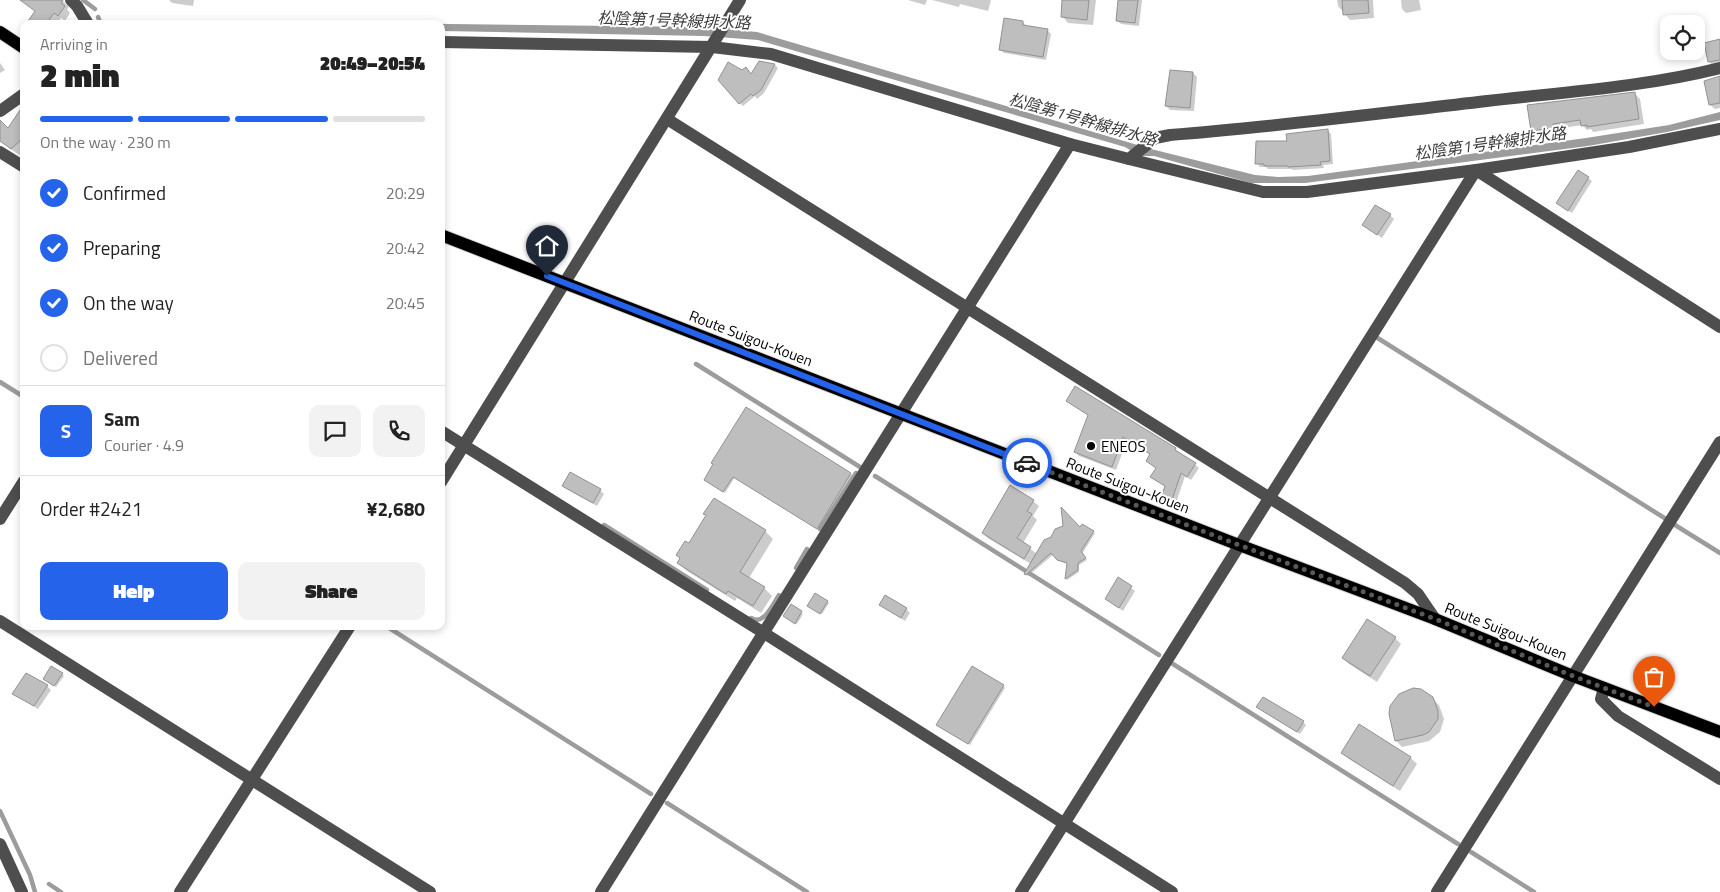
<!DOCTYPE html>
<html lang="en">
<head>
<meta charset="utf-8">
<style>
  :root { --surface:#fff; --page:#f2f2f2; --text:#222; --muted:#767676; --line:#e0e0e0; --accent:#2563eb }
  body { margin:0; font-family:"Titillium Web","Noto Sans JP",sans-serif; background:var(--page); color:var(--text); height:100vh; display:flex; flex-direction:column; font-size:19px; white-space:nowrap }
  * { box-sizing:border-box; margin:0 }
  p { font-size:16px; color:var(--muted) }
  .icon { flex:none; width:28px; height:28px; fill:none; stroke:currentColor; stroke-width:2; stroke-linecap:round; stroke-linejoin:round }
  .map { position:relative; flex:1; overflow:hidden }
  .side { position:absolute; left:20px; top:20px; width:425px; height:610px; display:flex; flex-direction:column; background:var(--surface); border-radius:10px; box-shadow:0 2px 8px #0003 }
  .side>* { flex:none }
  .controls { position:absolute; left:1660px; top:15px; display:grid; gap:10px }
  .controls a { display:grid; place-items:center; width:45px; height:45px; border-radius:10px; background:var(--surface); box-shadow:0 2px 8px #0003; font-size:25px }
  .pin { position:absolute; display:grid; place-items:center; width:42px; height:42px; color:#fff; margin:-51px -21px; border-radius:50% 50% 50% 0; rotate:-45deg; box-shadow:0 0 5px #0007 }
  .pin .icon { rotate:45deg }
  .courier { position:absolute; display:grid; place-items:center; width:50px; height:50px; margin:-25px; border:4px solid #2563eb; border-radius:50%; background:#fff; color:#222; box-shadow:0 1px 6px #0007 }
  .summary em { font-style:normal; font-weight:800 }
  .summary div { display:flex; flex-direction:column-reverse }
  .summary { display:flex; align-items:center; justify-content:space-between; height:85px; padding:0 20px }
  h1 { font-size:32px; font-weight:800; line-height:38px }
  .bar { display:grid; grid-template-columns:repeat(4,1fr); gap:8px 5px; align-content:center; height:60px; padding:0 20px }
  .bar i { height:6px; border-radius:4px; background:var(--line) }
  .bar .current { background:var(--accent) }
  .bar p { grid-column:span 4 }
  .line { display:flex; align-items:center; gap:12px; padding:0 20px; border-top:1px solid var(--line) }
  .line div { flex:1 }
  .round { display:grid; place-items:center; flex:none; width:52px; height:52px; border-radius:10px; background:var(--page) }
  ol { padding:0 20px; list-style:none }
  li { display:flex; align-items:center; gap:15px; height:55px }
  li p { margin-inline-start:auto }
  li .icon { padding:5px; border-radius:50%; background:var(--accent); color:#fff; stroke-width:4 }
  li:last-child { color:var(--muted) }
  li i { width:28px; height:28px; border:2px solid var(--line); border-radius:50% }
  .cta { display:flex; gap:10px; margin-top:auto; padding:10px 20px }
  .cta a { flex:1; height:58px; border-radius:10px; background:var(--accent); color:#fff; font-size:20px; font-weight:800; line-height:58px; text-align:center }
  .cta a+a { background:var(--page); color:var(--text) }
  .map>svg:first-child { display:block }
</style>
</head>
<body>
<div class="map">
<svg width="1720" height="892" viewBox="0 0 1720 892">
  <rect width="100%" height="100%" fill="#fff"/>
  <polygon fill="#9c9c9c" points="108,20 121,20 702,27 757,32 1151,149 1255,175 1278,177 1308,176 1586,138 1669,125 1720,112 1720,120 1667,132 1588,146 1305,183 1251,183 1154,156 1140,156 1125,147 758,40 704,36 441,31 441,24 93,24"/>
  <g fill="#0003">
    <polygon points="27,0 62,0 69,7 67,9 70,13 65,21 61,18 57,24 31,24 36,12 25,2"/>
    <polygon points="169,0 194,0 193,6 172,3"/>
    <polygon points="908,0 927,0 925,5"/>
    <polygon points="932,0 991,0 988,11 960,4 959,7"/>
    <polygon points="1064,0 1096,0 1093,25 1068,23 1062,16"/>
    <polygon points="1119,0 1142,0 1139,26 1121,24 1117,20"/>
    <polygon points="1337,0 1373,0 1374,18 1350,20 1338,6"/>
    <polygon points="1401,0 1419,0 1421,10 1406,13 1402,9"/>
    <polygon points="1023,22 1027,27 1047,30 1051,34 1046,60 1004,53 1000,49"/>
    <polygon points="1720,40 1720,65 1714,66 1709,62"/>
    <polygon points="759,62 775,65 778,68 764,93 757,99 755,96 743,106 740,103"/>
    <polygon points="0,63 5,70 0,73"/>
    <polygon points="1193,73 1197,77 1194,111 1170,110 1166,106"/>
    <polygon points="1720,77 1720,108 1715,109 1710,105"/>
    <polygon points="1635,94 1640,99 1644,124 1593,132 1591,129 1587,130 1582,125 1557,129 1558,132 1537,136 1532,131"/>
    <polygon points="24,106 24,158 9,148 0,139 0,124 8,130"/>
    <polygon points="1327,130 1331,134 1333,164 1323,165 1324,168 1293,170 1292,169 1268,169 1266,167 1260,167 1257,163 1288,143"/>
    <polygon points="1578,171 1592,181 1572,213 1561,206"/>
    <polygon points="1390,215 1394,219 1382,238 1363,225"/>
    <polygon points="747,409 852,475 819,529 735,477 725,493 707,481"/>
    <polygon points="1089,415 1175,449 1199,468 1191,480 1185,476 1176,503 1166,501 1163,497 1166,487 1156,480 1157,468 1151,455 1127,440 1116,470 1079,456 1075,452"/>
    <polygon points="564,486 600,490 604,494 597,506 568,490"/>
    <polygon points="1033,501 1039,506 1033,516 1037,520 1023,543 1037,554 1081,529 1095,533 1082,554 1087,560 1079,565 1079,572 1067,580 1066,579 1068,564 1060,561 1054,554 1028,576 1026,574 1031,564 989,539 983,533"/>
    <polygon points="708,516 765,531 773,539 749,578 764,588 772,596 761,613 737,598 735,601 687,571 678,563"/>
    <polygon points="1119,579 1135,591 1123,611 1106,599"/>
    <polygon points="815,594 829,603 822,614 810,607"/>
    <polygon points="881,605 906,609 910,613 905,621"/>
    <polygon points="791,606 803,614 797,624 787,618"/>
    <polygon points="1395,638 1401,644 1377,682 1349,664 1343,658"/>
    <polygon points="62,674 64,676 56,687 46,680"/>
    <polygon points="47,686 51,690 38,709 14,694"/>
    <polygon points="1003,686 1005,688 970,745 939,726"/>
    <polygon points="1432,698 1439,705 1444,719 1440,732 1429,741 1402,747 1396,741"/>
    <polygon points="1261,710 1303,722 1306,725 1300,734"/>
    <polygon points="1360,726 1411,758 1417,764 1400,791 1349,759 1343,752"/>
  </g>
  <g fill="none" stroke-linecap="round" stroke-linejoin="round">
    <g stroke="#9c9c9c" stroke-width="4.5">
      <polyline points="83,0 95,9"/>
      <polyline points="98,17 101,24"/>
      <polyline points="1376,337 1666,519"/>
      <polyline points="696,364 860,467"/>
      <polyline points="0,382 24,397"/>
      <polyline points="875,476 1159,655"/>
      <polyline points="604,525 707,590"/>
      <polyline points="1675,525 1720,553"/>
      <polyline points="820,529 856,473"/>
      <polyline points="796,568 807,549"/>
      <path d="M751 618C764 626 773 604 779 595"/>
      <polyline points="386,626 651,794"/>
      <polyline points="1173,664 1458,844"/>
      <polyline points="667,803 807,892"/>
      <polyline points="0,811 30,875 35,892"/>
      <polyline points="1471,852 1534,892"/>
      <polyline points="49,884 61,892"/>
    </g>
  </g>
  <g fill="#bebebe" stroke="#929292">
    <polygon points="20,0 63,0 61,3 65,6 58,16 54,13 46,24 26,24 35,11"/>
    <polygon points="1062,0 1089,0 1087,20 1061,17"/>
    <polygon points="1118,0 1138,0 1135,23 1116,21"/>
    <polygon points="1342,0 1368,0 1369,13 1343,15"/>
    <polygon points="1004,18 1023,21 1023,25 1048,29 1043,57 999,50"/>
    <polygon points="1720,39 1720,60 1708,62 1704,43"/>
    <polygon points="759,61 775,64 761,90 753,96 751,94 739,104 718,80 728,62 742,70 746,67 751,74"/>
    <polygon points="1170,70 1193,72 1190,108 1165,106"/>
    <polygon points="1720,76 1720,103 1709,105 1704,81"/>
    <polygon points="1635,92 1639,119 1587,127 1587,125 1581,126 1580,120 1553,124 1553,128 1531,131 1527,105"/>
    <polygon points="24,104 24,137 11,149 0,141 0,120 8,128"/>
    <polygon points="1328,129 1330,161 1320,162 1321,165 1288,167 1288,166 1264,166 1264,164 1255,164 1256,141 1287,141 1286,134"/>
    <polygon points="1578,170 1589,177 1568,211 1556,203"/>
    <polygon points="1375,205 1391,214 1377,235 1362,225"/>
    <polygon points="1075,386 1176,448 1175,450 1196,463 1187,477 1181,473 1172,500 1161,497 1165,486 1150,477 1156,468 1146,461 1150,454 1123,437 1112,467 1074,452 1088,415 1066,401"/>
    <polygon points="746,407 851,473 817,529 733,477 723,492 704,480 713,464 711,463"/>
    <polygon points="570,472 601,489 593,503 562,486"/>
    <polygon points="1010,485 1034,500 1027,511 1032,514 1017,538 1031,547 1024,559 982,533"/>
    <polygon points="714,498 766,530 740,572 765,587 753,606 728,591 726,594 677,563 680,558 676,555 685,541 689,543 706,515 703,514"/>
    <polygon points="1061,507 1080,527 1082,524 1094,531 1081,551 1086,558 1078,563 1078,570 1065,579 1067,563 1057,560 1051,553 1026,575 1024,574 1044,540 1051,537 1055,529 1063,526"/>
    <polygon points="1118,577 1132,586 1119,608 1105,599"/>
    <polygon points="815,593 828,601 820,614 807,606"/>
    <polygon points="885,595 907,608 901,618 879,605"/>
    <polygon points="791,604 802,611 795,624 783,616"/>
    <polygon points="1367,619 1396,637 1370,676 1342,658"/>
    <polygon points="51,666 63,673 54,686 43,679"/>
    <polygon points="972,666 1004,685 968,744 936,725"/>
    <polygon points="26,673 48,685 34,706 12,694"/>
    <polygon points="1413,688 1421,689 1433,697 1438,711 1438,719 1429,732 1423,735 1395,741 1389,714 1390,706 1399,694"/>
    <polygon points="1263,697 1304,721 1297,732 1256,707"/>
    <polygon points="1359,724 1411,757 1393,786 1341,753"/>
  </g>
  <g fill="none" stroke-linecap="round" stroke-linejoin="round">
    <g stroke="#dbdbdb" stroke-width="14">
      <g id="major">
        <polyline points="0,32 24,48"/>
        <polyline points="441,235 1239,545 1435,619 1573,676 1720,732"/>
      </g>
    </g>
    <g stroke="#4e4e4e" stroke-width="12">
      <polyline points="71,0 77,6 88,24"/>
      <path d="M441 42 712 47 771 54 1070 144 1129 159 1155 138 1170 135C1276 127 1382 113 1487 101 1565 92 1644 87 1720 68"/>
      <polyline points="0,111 24,94"/>
      <polyline points="667,119 1405,583 1418,594 1435,619"/>
      <polyline points="0,152 24,167"/>
      <polyline points="1129,159 1263,192 1307,192 1476,170 1629,147 1720,129"/>
      <polyline points="441,431 764,633 1172,892"/>
      <polyline points="441,482 740,0"/>
      <polyline points="0,519 24,481"/>
      <polyline points="0,621 430,892"/>
      <polyline points="1604,688 1601,699 1618,716 1720,779"/>
      <polyline points="0,844 22,892"/>
      <polyline points="180,892 350,626"/>
      <polyline points="601,892 1070,144"/>
      <polyline points="1021,892 1476,170 1720,327"/>
      <polyline points="1437,892 1720,442"/>
    </g>
    <use href="#major" stroke="#000" stroke-width="12"/>
  </g>
  <g fill="none" stroke-linecap="round" stroke-linejoin="round">
    <polyline stroke="#595959" stroke-width="5" stroke-dasharray="0 9" points="1027,463 1239,545 1435,619 1573,676 1654,707"/>
    <polyline stroke="#2563eb" stroke-width="6" points="547,276 1027,463"/>
  </g>
  <circle fill="#000" stroke="#fff" stroke-width="2" cx="1091" cy="446" r="5"/>
  <g text-anchor="middle" dominant-baseline="central" stroke-width="4" stroke-linejoin="round" paint-order="stroke">
    <g font-size="15" fill="#000" stroke="#fff">
      <text transform="translate(751 338) rotate(21)">Route Suigou-Kouen</text>
      <text transform="translate(1128 485) rotate(21)">Route Suigou-Kouen</text>
      <text transform="translate(1506 631) rotate(22)">Route Suigou-Kouen</text>
    </g>
    <g font-size="15" fill="#000" stroke="#fff" text-anchor="start">
      <text x="1101" y="446">ENEOS</text>
    </g>
    <g font-size="16" font-style="italic" fill="#3d3d3d" stroke="#fff">
      <text transform="translate(674 20) rotate(2)">松陰第1号幹線排水路</text>
      <text transform="translate(1083 119) rotate(16)">松陰第1号幹線排水路</text>
      <text transform="translate(1490 143) rotate(-8)">松陰第1号幹線排水路</text>
    </g>
  </g>
</svg>
<div class="controls">
<a><svg class="icon" aria-label="locate" viewBox="0 0 24 24"><circle cx="12" cy="12" r="6"/><path d="M12 2v4M12 18v4M2 12h4M18 12h4"/></svg></a>
</div>
<div class="pin" style="left:1654px;top:707px;background:#ea580c"><svg class="icon" aria-label="bag" viewBox="0 0 24 24"><path d="M5 8h14l-1 12H6zM9 8a3 3 0 0 1 6 0"/></svg></div>
<div class="pin" style="left:547px;top:276px;background:#1f2937"><svg class="icon" aria-label="home" viewBox="0 0 24 24"><path d="M3 11l9-7 9 7M6 9v11h12V9"/></svg></div>
<div class="courier" style="left:1027px;top:463px"><svg class="icon" aria-label="car" viewBox="0 0 24 24"><path d="M5 17H2v-5l4-1 3-4h7l3 4 3 1v5h-3M9 17h6M6 11h13"/><circle cx="7" cy="17" r="2"/><circle cx="17" cy="17" r="2"/></svg></div>
<section class="side">
<div class="summary"><div><h1>2 min</h1><p>Arriving in</p></div><em>20:49–20:54</em></div>
<div class="bar"><i class="current"></i><i class="current"></i><i class="current"></i><i></i><p>On the way · 230 m</p></div>
<ol>
<li><svg class="icon" aria-label="check" viewBox="0 0 24 24"><path d="M5 12l5 5 9-10"/></svg>Confirmed<p>20:29</p></li>
<li><svg class="icon" aria-label="check" viewBox="0 0 24 24"><path d="M5 12l5 5 9-10"/></svg>Preparing<p>20:42</p></li>
<li><svg class="icon" aria-label="check" viewBox="0 0 24 24"><path d="M5 12l5 5 9-10"/></svg>On the way<p>20:45</p></li>
<li><i></i>Delivered</li>
</ol>
<div class="line" style="height:90px"><b class="round" style="background:var(--accent);color:#fff">S</b><div><b>Sam</b><p>Courier · 4.9</p></div><a class="round"><svg class="icon" aria-label="chat" viewBox="0 0 24 24"><path d="M4 5h16v11H9l-5 4z"/></svg></a><a class="round"><svg class="icon" aria-label="phone" viewBox="0 0 24 24"><path d="M5 4h4l2 5-3 2q2 4 5 5l2-3 5 2v4C11 20 4 13 5 4z"/></svg></a></div>
<div class="line" style="height:65px"><div>Order #2421</div><b>¥2,680</b></div>
<div class="cta"><a>Help</a><a>Share</a></div>
</section>
</div>
</body>
</html>
